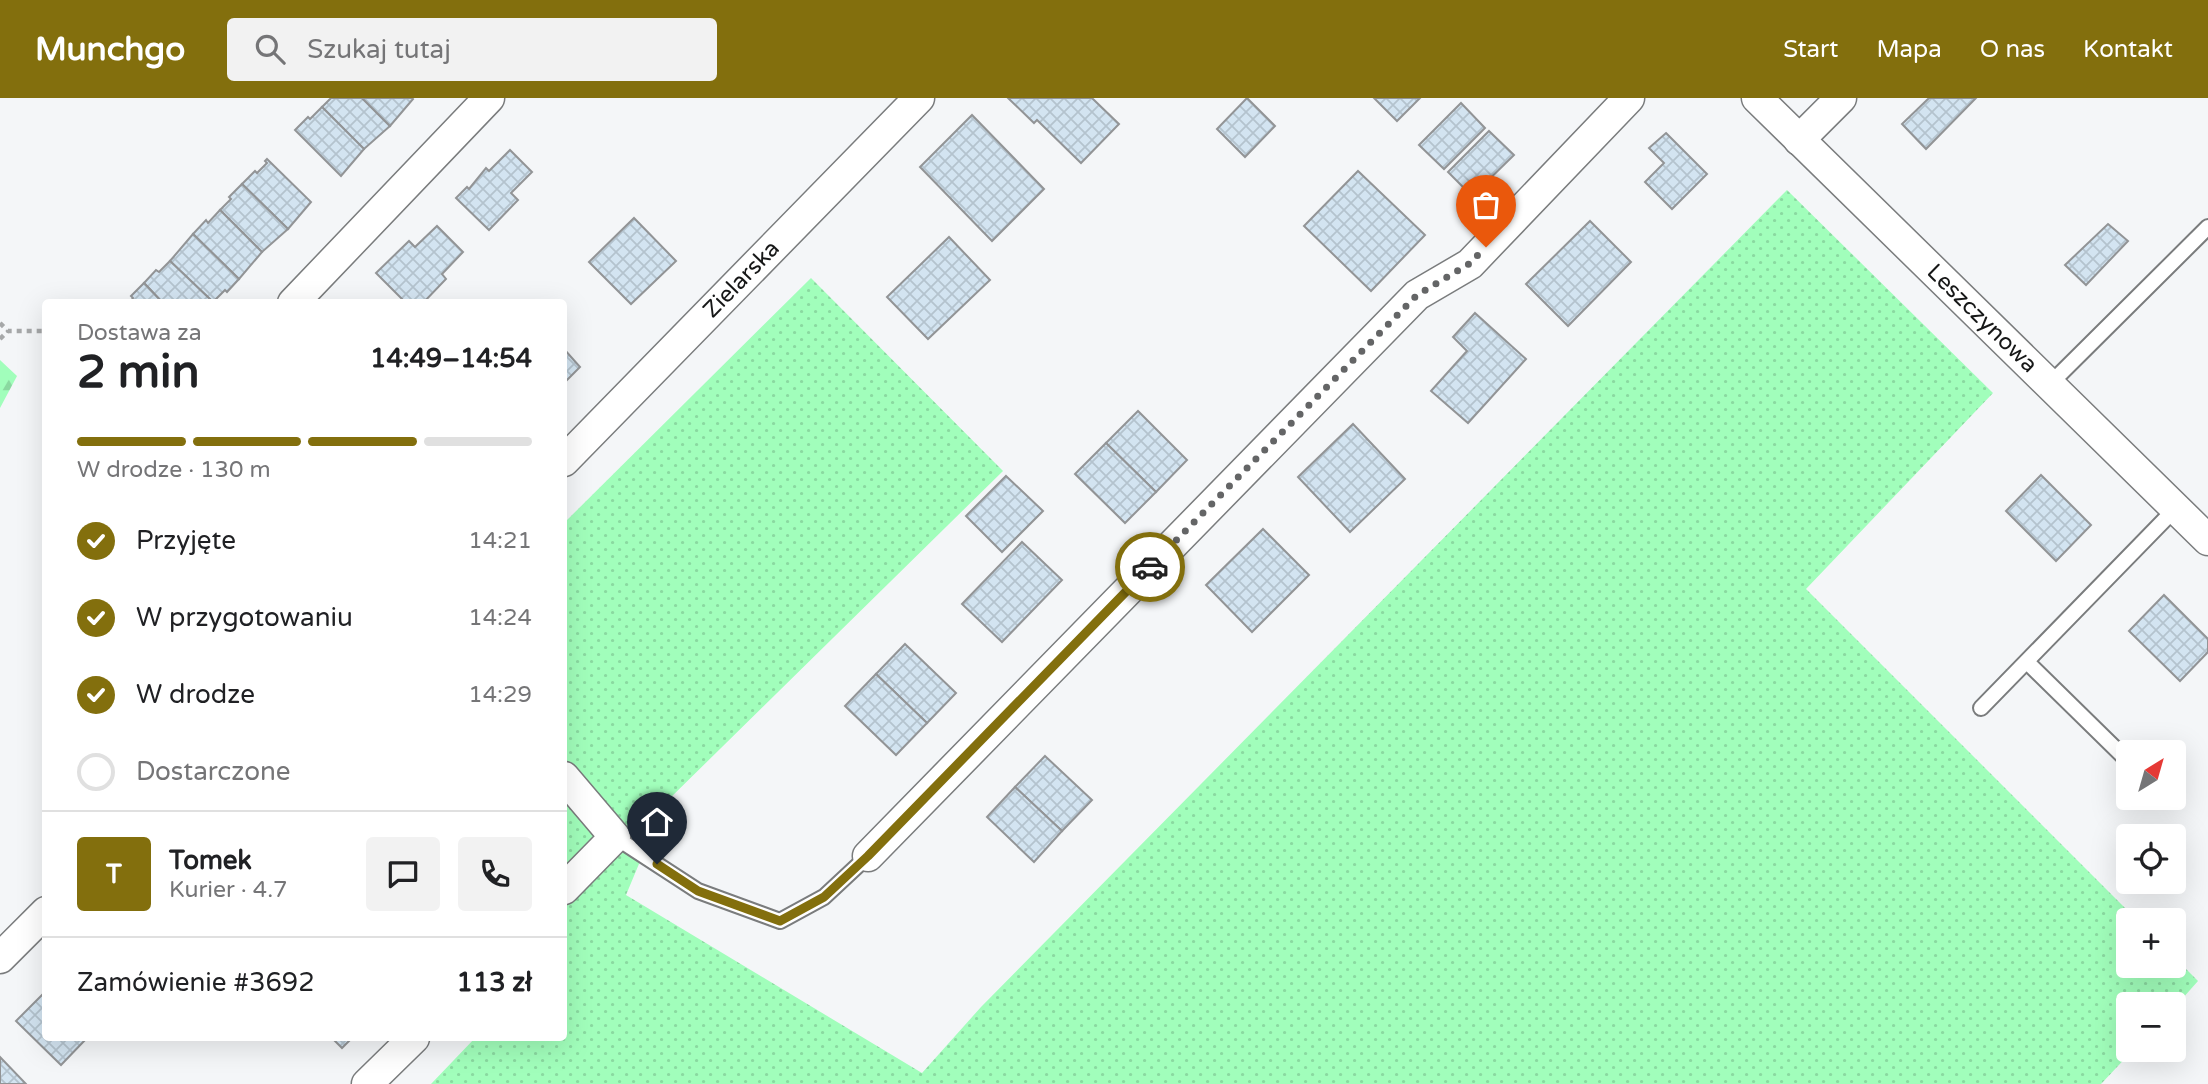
<!DOCTYPE html>
<html lang="pl">
<head>
<meta charset="utf-8">
<style>
  :root { --surface:#fff; --page:#f2f2f2; --text:#202124; --muted:#757577; --line:#e0e0e0; --accent:#836f0d }
  body { margin:0; font-family:"Varela Round",sans-serif; background:var(--page); color:var(--text); height:100vh; display:flex; flex-direction:column; font-size:26px; white-space:nowrap }
  * { box-sizing:border-box; margin:0 }
  p { font-size:23px; color:var(--muted) }
  .icon { flex:none; width:38px; height:38px; fill:none; stroke:currentColor; stroke-width:2; stroke-linecap:round; stroke-linejoin:round }
  .map { position:relative; flex:1; overflow:hidden }
  .drawer { position:absolute; left:42px; top:201px; width:525px; height:742px; display:flex; flex-direction:column; background:var(--surface); border-radius:7px; box-shadow:0 7px 28px #0002 }
  .drawer>* { flex:none }
  .needle { width:46px; rotate:37deg }
  .controls { position:absolute; left:2116px; top:642px; display:grid; gap:14px }
  .controls a { display:grid; place-items:center; width:70px; height:70px; border-radius:7px; background:var(--surface); box-shadow:0 7px 28px #0002; font-size:35px }
  .pin { position:absolute; display:grid; place-items:center; width:60px; height:60px; color:#fff; margin:-72px -30px; border-radius:50% 50% 50% 0; rotate:-45deg; box-shadow:0 0 7px #0007 }
  .pin .icon { rotate:45deg }
  .courier { position:absolute; display:grid; place-items:center; width:70px; height:70px; margin:-35px; border:5px solid #836f0d; border-radius:50%; background:#fff; color:#222; box-shadow:0 2px 9px #0007 }
  .summary em { font-style:normal; font-weight:700 }
  .summary div { display:flex; flex-direction:column-reverse }
  .summary { display:flex; align-items:center; justify-content:space-between; height:119px; padding:0 35px }
  h1 { font-size:46px; font-weight:700; line-height:52px }
  .bar { display:grid; grid-template-columns:repeat(4,1fr); gap:10px 7px; align-content:center; height:84px; padding:0 35px }
  .bar i { height:9px; border-radius:5px; background:var(--line) }
  .bar .active { background:var(--accent) }
  .bar p { grid-column:span 4 }
  .line { display:flex; align-items:center; gap:18px; padding:0 35px; border-top:2px solid var(--line) }
  .line div { flex:1 }
  .round { display:grid; place-items:center; flex:none; width:74px; height:74px; border-radius:7px; background:var(--page) }
  ol { padding:0 35px; list-style:none }
  li { display:flex; align-items:center; gap:21px; height:77px }
  li p { margin-inline-start:auto }
  li .icon { padding:7px; border-radius:50%; background:var(--accent); color:#fff; stroke-width:4 }
  li:last-child { color:var(--muted) }
  li i { width:38px; height:38px; border:4px solid var(--line); border-radius:50% }
  header { display:flex; align-items:center; gap:42px; box-sizing:border-box; height:98px; padding:0 35px; background:var(--accent); color:#fff }
  header strong { font-size:33px }
  nav { display:flex; gap:38px; margin-inline-start:auto; font-size:24px }
  .search { width:490px; height:63px; background:var(--page); display:flex; align-items:center; gap:18px; box-sizing:border-box; padding:0 24px; border-radius:7px; color:var(--muted); font-size:26px }
  .map>svg:first-child { display:block }
</style>
</head>
<body>
<header>
<strong>Munchgo</strong>
<div class="search"><svg class="icon" aria-label="search" viewBox="0 0 24 24"><circle cx="10" cy="10" r="6"/><path d="M15 15l6 6"/></svg>Szukaj tutaj</div>
<nav><a>Start</a><a>Mapa</a><a>O nas</a><a>Kontakt</a></nav>
</header>
<div class="map">
<svg width="2208" height="986" viewBox="0 0 2208 986">
  <defs>
    <pattern id="grass-dots" width="8" height="8" patternUnits="userSpaceOnUse" patternTransform="scale(1.75)"><rect width="8" height="8" fill="#a1febb"/><path d="M2 2h.1M6 6h.1" fill="none" stroke="#8ad9a0" stroke-width="1.8" stroke-linecap="round"/></pattern>
    <pattern id="forest-firs" width="22" height="20" patternUnits="userSpaceOnUse" patternTransform="scale(1.75)"><rect width="22" height="20" fill="#a1febb"/><path d="M5 1l3.5 6h-7zM16 11l3.5 6h-7z" fill="#8ad9a0"/></pattern>
    <pattern id="building-cross-hatch" width="8" height="8" patternUnits="userSpaceOnUse" patternTransform="scale(1.75)"><rect width="8" height="8" fill="#d3e4f1"/><path d="M0 0l8 8M0 8l8-8" fill="none" stroke="#b4c3ce"/></pattern>
  </defs>
  <rect width="100%" height="100%" fill="#f4f6f8"/>
  <polygon fill="url(#grass-dots)" points="1787,92 1993,295 1806,491 2137,822 2128,822 2128,868 2174,868 2174,859 2198,883 2174,910 2174,906 2128,906 2128,952 2133,952 2101,986 431,986 475,940 564,940 564,425 811,180 1003,373 664,706 626,797 922,975 981,909"/>
  <polygon fill="url(#forest-firs)" points="0,262 17,278 0,310"/>
  <g fill="url(#building-cross-hatch)" stroke="#929496" stroke-width="2">
    <polygon points="331,0 362,0 390,28 364,51 322,9"/>
    <polygon points="362,0 412,0 413,1 390,28"/>
    <polygon points="1008,0 1092,0 1119,26 1081,65 1037,22 1034,25"/>
    <polygon points="1247,0 1275,28 1245,59 1217,31"/>
    <polygon points="1374,0 1420,0 1397,23"/>
    <polygon points="1929,0 1976,0 1926,51 1902,26"/>
    <polygon points="1461,5 1485,30 1444,71 1419,47"/>
    <polygon points="322,9 364,51 341,78 295,32 308,19 310,21"/>
    <polygon points="972,17 1044,91 992,143 920,69"/>
    <polygon points="1489,33 1514,57 1472,98 1448,74"/>
    <polygon points="1666,35 1707,76 1672,111 1645,84 1664,65 1649,50"/>
    <polygon points="510,52 532,74 511,95 518,102 489,132 456,100 467,89 469,91 486,70 489,73"/>
    <polygon points="267,61 311,104 288,131 242,86 255,73 257,75 267,65 265,63"/>
    <polygon points="1358,73 1425,137 1371,193 1304,128"/>
    <polygon points="242,86 288,131 262,154 220,112 231,101 229,99"/>
    <polygon points="220,112 262,154 239,181 193,136 206,122 208,125"/>
    <polygon points="634,120 676,163 631,206 589,164"/>
    <polygon points="1590,123 1631,164 1568,228 1526,186"/>
    <polygon points="2108,126 2128,143 2086,187 2065,167"/>
    <polygon points="437,128 463,154 442,176 446,181 423,205 406,205 376,175 409,143 415,149"/>
    <polygon points="193,136 239,181 227,194 225,192 213,204 170,163"/>
    <polygon points="949,139 990,182 928,241 887,199"/>
    <polygon points="170,163 213,204 212,205 163,205 144,185 156,172 159,174"/>
    <polygon points="144,185 163,205 129,205 133,200 131,198"/>
    <polygon points="1475,215 1526,261 1468,325 1431,293 1467,253 1453,239"/>
    <polygon points="564,251 580,269 564,285"/>
    <polygon points="1138,313 1187,362 1156,394 1106,345"/>
    <polygon points="1353,326 1405,381 1350,434 1298,379"/>
    <polygon points="1106,345 1156,394 1125,425 1075,376"/>
    <polygon points="2041,377 2091,427 2056,463 2006,413"/>
    <polygon points="1006,378 1043,413 1002,454 966,418"/>
    <polygon points="1263,431 1309,477 1252,534 1206,487"/>
    <polygon points="1022,444 1062,482 1002,544 962,506"/>
    <polygon points="2164,497 2208,541 2208,554 2180,583 2129,533"/>
    <polygon points="905,546 956,595 927,625 876,576"/>
    <polygon points="876,576 927,625 896,657 845,608"/>
    <polygon points="1045,658 1092,702 1062,733 1015,689"/>
    <polygon points="1015,689 1062,733 1034,764 987,719"/>
    <polygon points="46,893 46,940 87,940 61,967 16,923"/>
    <polygon points="332,940 352,940 342,950"/>
    <polygon points="0,959 26,986 0,986"/>
  </g>
  <g fill="none" stroke-linecap="round" stroke-linejoin="round">
    <g stroke="#7a7c7d" stroke-width="18">
      <g id="service">
        <polyline points="2049,287 2208,129"/>
        <polyline points="2027,564 2128,663"/>
        <polyline points="1981,610 2175,411"/>
        <polyline points="615,739 698,793 780,823 824,799 868,758"/>
      </g>
    </g>
    <g stroke="#7a7c7d" stroke-width="33">
      <g id="minor">
        <path id="s1" d="M1757 0 2208 442"/>
        <polyline points="1799,42 1841,0"/>
        <polyline points="293,205 489,0"/>
        <path id="s2" d="M564 363 919 0"/>
        <polyline points="564,679 615,739 564,791"/>
        <polyline points="868,758 1417,197 1470,166 1629,0"/>
        <polyline points="0,860 46,814"/>
        <polyline points="367,986 414,940"/>
      </g>
    </g>
    <g stroke="#a6a8a9" stroke-width="4.5" stroke-dasharray="5 5" stroke-linecap="butt">
      <polyline points="0,225 8,233 46,233"/>
      <polyline points="0,241 8,233"/>
    </g>
    <use href="#service" stroke="#fff" stroke-width="14"/>
    <use href="#minor" stroke="#fff" stroke-width="30"/>
  </g>
  <g fill="none" stroke-linecap="round" stroke-linejoin="round">
    <polyline stroke="#646566" stroke-width="7" stroke-dasharray="0 12.6" points="1150,469 1417,197 1469,166 1486,149"/>
    <polyline stroke="#836f0d" stroke-width="9" points="657,766 698,793 780,823 824,799 868,758 1150,469"/>
  </g>
  <g text-anchor="middle" dominant-baseline="central" stroke-width="6" stroke-linejoin="round" paint-order="stroke">
    <g font-size="23" fill="#161717" stroke="#fff">
      <text stroke="none"><textPath href="#s2" startOffset="254">Zielarska</textPath></text>
      <text stroke="none"><textPath href="#s1" startOffset="315">Leszczynowa</textPath></text>
    </g>
  </g>
</svg>
<div class="controls">
<a><svg class="needle" viewBox="-14 -14 28 28"><path d="M0-13l5 13h-10z" fill="#e53935"/><path d="M0 13l5-13h-10z" fill="#757577"/></svg></a>
<a><svg class="icon" aria-label="locate" viewBox="0 0 24 24"><circle cx="12" cy="12" r="6"/><path d="M12 2v4M12 18v4M2 12h4M18 12h4"/></svg></a>
<a>+</a>
<a>−</a>
</div>
<div class="pin" style="left:1486px;top:149px;background:#ea580c"><svg class="icon" aria-label="bag" viewBox="0 0 24 24"><path d="M5 8h14l-1 12H6zM9 8a3 3 0 0 1 6 0"/></svg></div>
<div class="pin" style="left:657px;top:766px;background:#1f2937"><svg class="icon" aria-label="home" viewBox="0 0 24 24"><path d="M3 11l9-7 9 7M6 9v11h12V9"/></svg></div>
<div class="courier" style="left:1150px;top:469px"><svg class="icon" aria-label="car" viewBox="0 0 24 24"><path d="M5 17H2v-5l4-1 3-4h7l3 4 3 1v5h-3M9 17h6M6 11h13"/><circle cx="7" cy="17" r="2"/><circle cx="17" cy="17" r="2"/></svg></div>
<section class="drawer">
<div class="summary"><div><h1>2 min</h1><p>Dostawa za</p></div><em>14:49–14:54</em></div>
<div class="bar"><i class="active"></i><i class="active"></i><i class="active"></i><i></i><p>W drodze · 130 m</p></div>
<ol>
<li><svg class="icon" aria-label="check" viewBox="0 0 24 24"><path d="M5 12l5 5 9-10"/></svg>Przyjęte<p>14:21</p></li>
<li><svg class="icon" aria-label="check" viewBox="0 0 24 24"><path d="M5 12l5 5 9-10"/></svg>W przygotowaniu<p>14:24</p></li>
<li><svg class="icon" aria-label="check" viewBox="0 0 24 24"><path d="M5 12l5 5 9-10"/></svg>W drodze<p>14:29</p></li>
<li><i></i>Dostarczone</li>
</ol>
<div class="line" style="height:126px"><b class="round" style="background:var(--accent);color:#fff">T</b><div><b>Tomek</b><p>Kurier · 4.7</p></div><a class="round"><svg class="icon" aria-label="chat" viewBox="0 0 24 24"><path d="M4 5h16v11H9l-5 4z"/></svg></a><a class="round"><svg class="icon" aria-label="phone" viewBox="0 0 24 24"><path d="M5 4h4l2 5-3 2q2 4 5 5l2-3 5 2v4C11 20 4 13 5 4z"/></svg></a></div>
<div class="line" style="height:91px"><div>Zamówienie #3692</div><b>113 zł</b></div>
</section>
</div>
</body>
</html>
